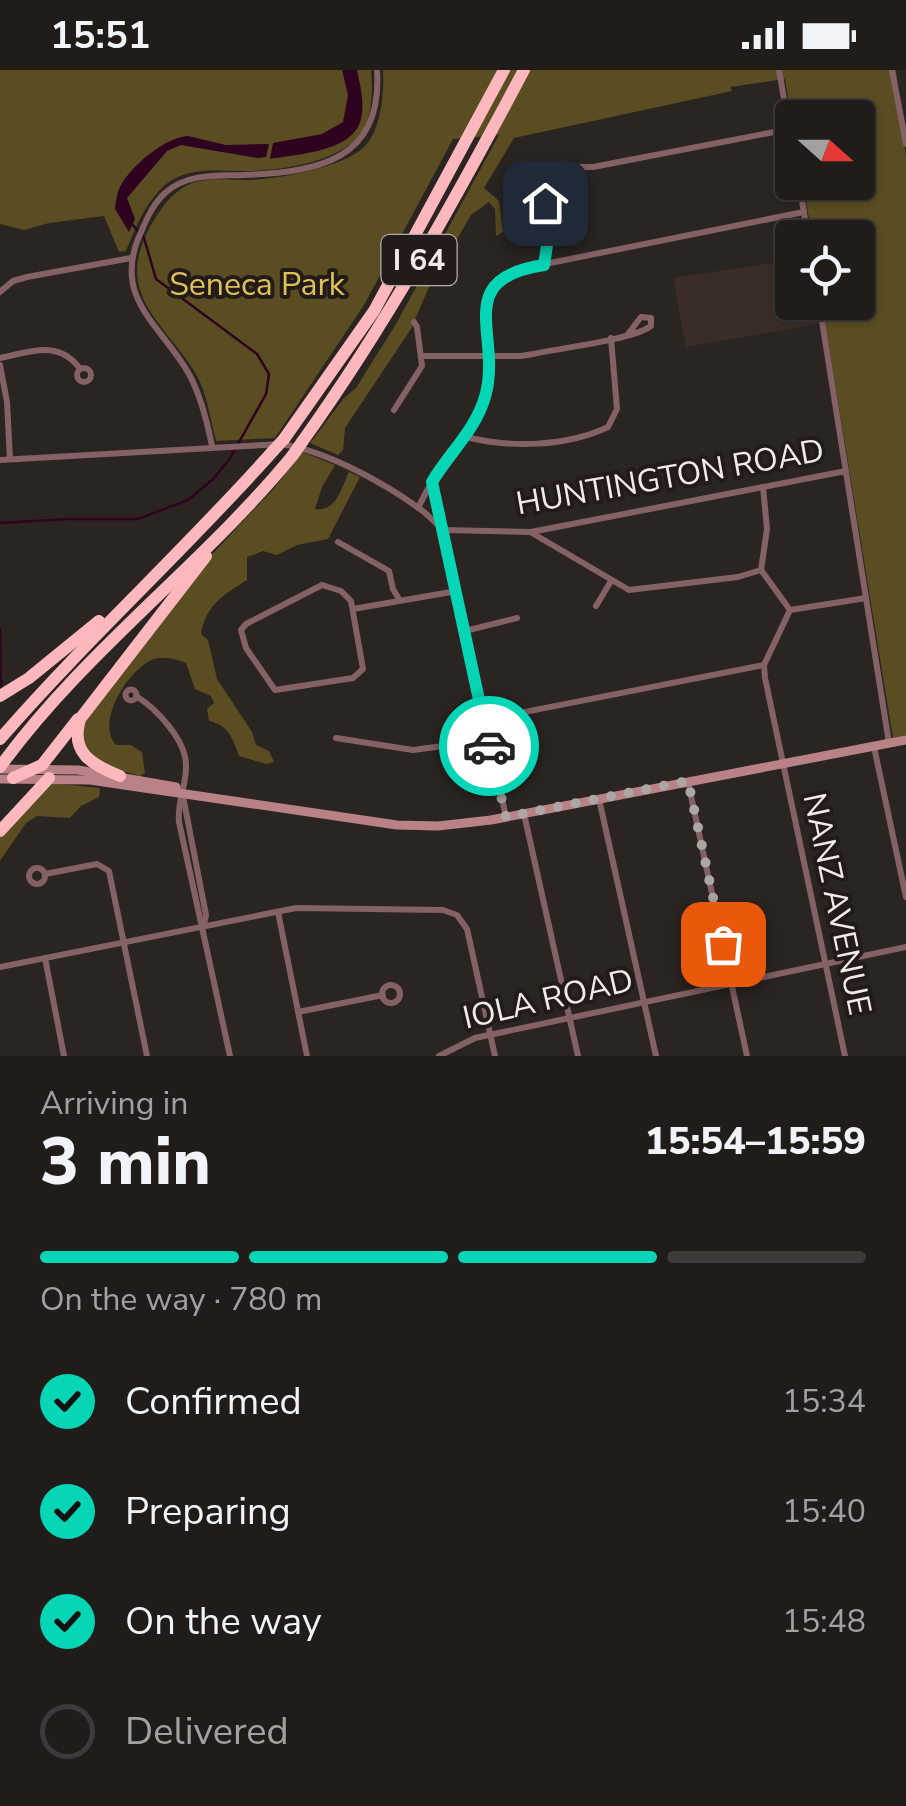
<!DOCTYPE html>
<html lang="en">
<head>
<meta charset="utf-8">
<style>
  :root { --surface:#201c1a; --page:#2d2927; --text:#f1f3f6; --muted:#a2a1a2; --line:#3d3a39; --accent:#06d5b6 }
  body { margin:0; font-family:"Nunito Sans",sans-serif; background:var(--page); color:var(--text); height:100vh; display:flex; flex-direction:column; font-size:38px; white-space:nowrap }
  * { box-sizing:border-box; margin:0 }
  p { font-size:32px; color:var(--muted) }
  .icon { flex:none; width:55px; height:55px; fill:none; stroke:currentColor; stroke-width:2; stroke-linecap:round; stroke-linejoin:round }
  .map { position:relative; height:986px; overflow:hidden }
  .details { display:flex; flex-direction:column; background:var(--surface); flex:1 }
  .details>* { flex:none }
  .needle { width:65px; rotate:111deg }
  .tools { position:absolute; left:775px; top:30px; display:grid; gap:20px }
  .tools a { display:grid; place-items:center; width:100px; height:100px; border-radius:10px; background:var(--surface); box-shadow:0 2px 8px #0004,0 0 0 2px var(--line); font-size:50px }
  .pin { position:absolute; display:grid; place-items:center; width:85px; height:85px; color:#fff; margin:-42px; border-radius:20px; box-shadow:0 5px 15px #0006 }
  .courier { position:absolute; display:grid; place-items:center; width:100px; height:100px; margin:-50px; border:8px solid #06d5b6; border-radius:50%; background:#fff; color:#222; box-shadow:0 2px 12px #0007 }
  .headline em { font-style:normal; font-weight:800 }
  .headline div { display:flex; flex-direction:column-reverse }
  .headline { display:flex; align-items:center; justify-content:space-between; height:170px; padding:0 40px }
  h1 { font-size:65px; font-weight:800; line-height:75px }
  .bar { display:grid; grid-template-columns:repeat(4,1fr); gap:15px 10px; align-content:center; height:120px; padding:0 40px }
  .bar i { height:12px; border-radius:8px; background:var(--line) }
  .bar .active { background:var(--accent) }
  .bar p { grid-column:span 4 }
  ol { padding:0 40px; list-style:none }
  li { display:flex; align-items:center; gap:30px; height:110px }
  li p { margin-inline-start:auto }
  li .icon { padding:10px; border-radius:50%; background:var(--accent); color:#111; stroke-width:4 }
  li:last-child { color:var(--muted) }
  li i { width:55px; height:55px; border:5px solid var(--line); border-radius:50% }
  .status { display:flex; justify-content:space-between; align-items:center; height:70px; padding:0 50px; background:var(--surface); direction:ltr }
  .status svg { height:28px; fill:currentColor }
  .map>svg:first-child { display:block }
</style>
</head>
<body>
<div class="status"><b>15:51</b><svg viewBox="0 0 49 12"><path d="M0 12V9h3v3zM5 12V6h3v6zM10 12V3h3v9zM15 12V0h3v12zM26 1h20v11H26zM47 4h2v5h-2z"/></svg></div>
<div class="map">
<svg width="906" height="986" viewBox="0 0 906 986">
  <rect width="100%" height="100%" fill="#2b2522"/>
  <polygon fill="#3a2d28" points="792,190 792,232 815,233 819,254 686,277 673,208"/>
  <g fill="#594d21">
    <path d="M0 0H371C373 20 373 51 358 67 335 93 281 100 248 101 219 102 190 95 165 115 145 133 136 157 126 181L119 182 104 146 49 153 24 160 0 154Z"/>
    <path d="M383 0H896L906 87V665L893 668 822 233 858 232V168L812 167 803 113 858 112V48H792V52L785 9 730 17 732 21 514 68 484 118 499 131 503 162 496 166 495 139 489 132 471 145 428 219 411 259 345 358 343 380 338 385 310 373 344 328 356 318 396 254 499 65 453 69 364 235 275 368 216 371C211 352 208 330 200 312 185 279 147 250 139 216 134 195 140 175 150 157 159 141 168 127 184 117 205 105 229 111 252 110 281 108 348 97 367 74 382 55 384 22 383 0Z"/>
    <path d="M302 382 335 395 322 417 315 439C337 442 341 418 349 402L360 407 328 469 297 475 277 485 263 481 247 487V510C223 525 206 535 201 564L208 570 217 609 252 662 256 675 269 681 274 692 266 694 239 686C233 669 229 655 209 651L207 639 214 633 211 626 195 619 186 593C176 589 164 586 154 589 128 599 95 652 116 675H131L142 682 145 703 140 706C111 698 78 690 84 653L202 495 276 416Z"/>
    <polygon points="50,713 100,718 99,727 81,736 70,748 37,746 26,753 0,791 0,766"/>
  </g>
  <g fill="#2f031f">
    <path d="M342 0H357C360 15 365 33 361 49 353 82 298 84 270 89L273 73 322 64 343 52 348 25Z"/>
    <path d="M188 66 226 75 269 74 266 87 258 88 181 75 167 81 127 128 135 149 129 162 115 139C116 132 117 121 121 115 132 95 166 67 188 66Z"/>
  </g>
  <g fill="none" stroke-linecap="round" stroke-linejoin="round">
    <g stroke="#2f031f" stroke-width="2.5">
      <polyline points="0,453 68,449 138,449 188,430 213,409 229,390 266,324 269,304 257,284 156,209 144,168 131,153"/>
      <polyline points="0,559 1,620"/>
    </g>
    <g stroke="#846164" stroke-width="6">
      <polyline points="779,0 792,75"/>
      <polyline points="892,0 906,74"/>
      <polyline points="799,112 808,168"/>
      <polyline points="553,142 581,98"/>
      <polyline points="543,195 553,143 545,133 539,114 546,103 556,97 593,97 790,59"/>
      <polyline points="0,222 13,211 27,207 131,188"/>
      <polyline points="819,232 889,673"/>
      <path d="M422 286H521L533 284C560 278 632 270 651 256V248L641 247 628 264"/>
      <path d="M0 288C30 282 59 269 80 299"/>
      <polyline points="0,295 7,332 10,389"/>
      <circle cx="84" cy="305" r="7"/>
      <polyline points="394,340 422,296 417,257 414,252"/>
      <path d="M466 367C510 378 566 377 608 357L617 339 611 268"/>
      <path d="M212 376C207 351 201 326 189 304 162 256 114 230 138 169 145 153 151 136 165 123 187 103 216 106 244 105 319 102 383 90 377 0"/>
      <path d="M0 390 281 374C326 381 383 412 420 439 429 445 435 454 444 460L506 747"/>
      <polyline points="432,412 443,459"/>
      <polyline points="763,417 767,459 761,500 790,540 764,595 765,608 845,986"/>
      <path d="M418 438C425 424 432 410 441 397 460 371 480 351 487 318 493 289 477 249 487 226 495 207 513 201 530 197L804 142"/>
      <polyline points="444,460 531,462 846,401"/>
      <polyline points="532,463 629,520 738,507 761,500"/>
      <polyline points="338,472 389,501 393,519 399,529"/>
      <polygon points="322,515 341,521 351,531 363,599 353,608 275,620 246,578 241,560 246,554"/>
      <polyline points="596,536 611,511"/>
      <polyline points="353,539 457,521"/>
      <polyline points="790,540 866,528"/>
      <polyline points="465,561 517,548"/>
      <circle cx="131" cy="625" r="5.5"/>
      <path d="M136 626C157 639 187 671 186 697 186 717 177 731 179 752L230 986"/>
      <polyline points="484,650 764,595"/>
      <polyline points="336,668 413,680 488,670"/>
      <polyline points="874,677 906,827"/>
      <polyline points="688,712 747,986"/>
      <polyline points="182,721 206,845 204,855"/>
      <polyline points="599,729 656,986"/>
      <polyline points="524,744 578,986"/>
      <circle cx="37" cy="806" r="8"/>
      <polyline points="45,804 97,794 109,801 147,986"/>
      <polyline points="278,842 307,986"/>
      <polyline points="45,888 64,986"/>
      <polyline points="0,897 296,838 443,840 457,845 467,859 495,986"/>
      <circle cx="391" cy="924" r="9"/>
      <polyline points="298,942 383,925"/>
      <polyline points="439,986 475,968 906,877"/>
    </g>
    <g stroke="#b98287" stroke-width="9">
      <polyline points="0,699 78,700 176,717"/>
      <polyline points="0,709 90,710 397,755 438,756 491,750 906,670"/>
    </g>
    <g stroke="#fdb8be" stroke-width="12">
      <polyline points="284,369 374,241 504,0"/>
      <path d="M302 372C386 255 456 128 524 0"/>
      <polyline points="0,626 29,608 99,551"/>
      <path d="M0 669C87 569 185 480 273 381"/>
      <path d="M0 697C84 581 203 495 293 385"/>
      <path d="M120 706C92 695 70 683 80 649L206 486"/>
      <polyline points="13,708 42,695 78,649"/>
      <polyline points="0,761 49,708"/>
    </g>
    <g stroke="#fdb8be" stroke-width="12">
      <polyline points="273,381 284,369"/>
      <polyline points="293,385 302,372"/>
    </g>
  </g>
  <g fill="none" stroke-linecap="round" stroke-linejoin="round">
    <polyline stroke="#aca6a4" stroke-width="10" stroke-dasharray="0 18" points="489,676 506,747 688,711 723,874"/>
    <path stroke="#06d5b6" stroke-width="12" d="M489 676 432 412C449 383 475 361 485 327 503 266 450 209 544 195L552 143 545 133"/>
  </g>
  <g text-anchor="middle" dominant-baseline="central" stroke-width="8" stroke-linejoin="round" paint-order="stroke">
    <rect fill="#221b19" stroke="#b3adab" stroke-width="2.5" x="381.5" y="165" width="75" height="50" rx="8"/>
    <g font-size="30" font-weight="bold" fill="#f1ecea">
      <text x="419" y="190">I 64</text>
    </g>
    <g font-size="32" fill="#dcc156" stroke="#221b19">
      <text x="257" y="214">Seneca Park</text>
    </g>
    <g font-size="32" fill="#f1ecea" stroke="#221b19">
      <text transform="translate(670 407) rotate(-10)">HUNTINGTON ROAD</text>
      <text transform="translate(837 834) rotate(78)">NANZ AVENUE</text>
      <text transform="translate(548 929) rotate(-13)">IOLA ROAD</text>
    </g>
  </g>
</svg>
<div class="tools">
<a><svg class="needle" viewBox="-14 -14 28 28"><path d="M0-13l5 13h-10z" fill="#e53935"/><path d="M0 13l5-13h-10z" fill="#a2a1a2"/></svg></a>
<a><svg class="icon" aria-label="locate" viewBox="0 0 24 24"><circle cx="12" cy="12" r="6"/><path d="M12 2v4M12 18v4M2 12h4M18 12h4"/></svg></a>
</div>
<div class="pin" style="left:723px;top:874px;background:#ea580c"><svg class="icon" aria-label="bag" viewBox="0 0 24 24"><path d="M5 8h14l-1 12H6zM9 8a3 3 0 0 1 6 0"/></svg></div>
<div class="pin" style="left:545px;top:133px;background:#1f2937"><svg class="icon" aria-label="home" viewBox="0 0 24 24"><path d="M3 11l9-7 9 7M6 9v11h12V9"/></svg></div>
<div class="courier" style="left:489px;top:676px"><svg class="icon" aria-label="car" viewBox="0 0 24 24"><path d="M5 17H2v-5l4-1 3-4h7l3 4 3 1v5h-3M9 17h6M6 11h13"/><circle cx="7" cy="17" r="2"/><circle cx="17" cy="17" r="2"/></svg></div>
</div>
<section class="details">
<div class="headline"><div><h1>3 min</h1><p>Arriving in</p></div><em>15:54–15:59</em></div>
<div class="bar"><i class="active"></i><i class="active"></i><i class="active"></i><i></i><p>On the way · 780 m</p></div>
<ol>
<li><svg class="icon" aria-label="check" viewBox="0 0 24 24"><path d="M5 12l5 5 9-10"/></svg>Confirmed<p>15:34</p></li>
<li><svg class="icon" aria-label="check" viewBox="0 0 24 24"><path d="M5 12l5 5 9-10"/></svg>Preparing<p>15:40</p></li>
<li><svg class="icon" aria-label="check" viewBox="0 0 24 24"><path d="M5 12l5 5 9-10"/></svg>On the way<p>15:48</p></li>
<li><i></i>Delivered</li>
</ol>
</section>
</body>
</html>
